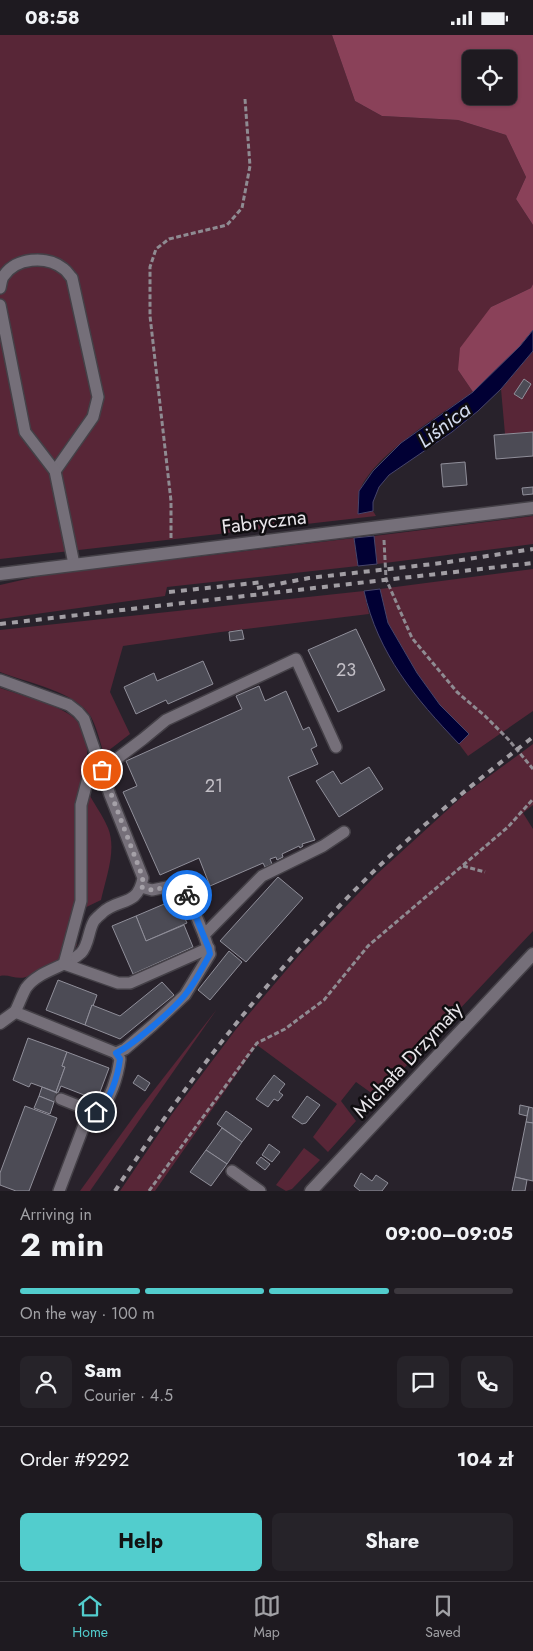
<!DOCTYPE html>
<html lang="en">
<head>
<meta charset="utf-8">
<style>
  :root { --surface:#1e1a20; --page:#262329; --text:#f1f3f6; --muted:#a1a1a5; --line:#3c383e; --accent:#52cdcd }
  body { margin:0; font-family:Jost,sans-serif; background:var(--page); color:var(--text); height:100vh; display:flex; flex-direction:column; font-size:19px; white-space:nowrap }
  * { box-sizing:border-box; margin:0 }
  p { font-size:16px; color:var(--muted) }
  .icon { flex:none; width:28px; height:28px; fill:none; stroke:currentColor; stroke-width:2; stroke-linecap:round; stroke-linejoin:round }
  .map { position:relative; height:1156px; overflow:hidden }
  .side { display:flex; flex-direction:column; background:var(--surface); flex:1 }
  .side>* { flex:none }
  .controls { position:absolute; left:462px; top:15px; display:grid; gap:10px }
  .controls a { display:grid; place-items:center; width:55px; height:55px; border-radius:8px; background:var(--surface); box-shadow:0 1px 4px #0004,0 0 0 1px var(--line); font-size:25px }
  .pin { position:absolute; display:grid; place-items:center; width:42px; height:42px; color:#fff; margin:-21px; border:2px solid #fff; border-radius:50%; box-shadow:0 1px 5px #0007 }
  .courier { position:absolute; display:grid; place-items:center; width:50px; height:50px; margin:-25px; border:4px solid #1a73e8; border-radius:50%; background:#fff; color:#222; box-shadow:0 1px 6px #0007 }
  .summary em { font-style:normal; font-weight:700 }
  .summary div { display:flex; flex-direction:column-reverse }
  .summary { display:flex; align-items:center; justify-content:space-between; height:85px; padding:0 20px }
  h1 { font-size:32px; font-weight:700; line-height:38px }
  .bar { display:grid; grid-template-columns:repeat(4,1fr); gap:8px 5px; align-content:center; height:60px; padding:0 20px }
  .bar i { height:6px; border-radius:4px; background:var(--line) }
  .bar .active { background:var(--accent) }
  .bar p { grid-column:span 4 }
  .line { display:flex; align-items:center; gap:12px; padding:0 20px; border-top:1px solid var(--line) }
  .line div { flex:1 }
  .round { display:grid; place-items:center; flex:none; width:52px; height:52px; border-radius:8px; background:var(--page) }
  .action { display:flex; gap:10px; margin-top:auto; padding:10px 20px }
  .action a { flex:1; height:58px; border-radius:8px; background:var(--accent); color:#111; font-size:20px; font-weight:700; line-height:58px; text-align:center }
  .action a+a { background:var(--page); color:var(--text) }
  .status { display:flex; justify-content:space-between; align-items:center; height:35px; padding:0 25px; background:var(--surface); direction:ltr }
  .status svg { height:14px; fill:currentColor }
  .menu { display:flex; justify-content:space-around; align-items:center; height:70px; border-top:1px solid var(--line); background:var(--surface); font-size:14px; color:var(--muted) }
  .menu a { display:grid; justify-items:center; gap:2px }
  .menu .active { color:var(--accent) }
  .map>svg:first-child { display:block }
</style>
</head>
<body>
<div class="status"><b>08:58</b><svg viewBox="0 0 49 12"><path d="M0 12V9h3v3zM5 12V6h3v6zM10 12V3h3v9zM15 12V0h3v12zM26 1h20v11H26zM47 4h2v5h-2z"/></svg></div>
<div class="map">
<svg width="533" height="1156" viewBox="0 0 533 1156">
  <rect width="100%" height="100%" fill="#28222b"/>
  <g fill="#582637">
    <path d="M0 0H332L355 66 382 81 458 85 506 100 526 142 516 164 533 190V249L531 253 491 272 458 335 473 357C441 379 374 420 360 455 357 462 359 472 358 478L373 476 376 481 0 524Z"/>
    <polygon points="533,316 533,397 505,399 501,354"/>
    <polygon points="533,481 533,509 377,529 374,501"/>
    <polygon points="354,503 358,531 167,552 165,561 0,584 0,550 44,540"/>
    <polygon points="533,534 533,676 468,721 459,709 469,699 440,670 417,638 388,588 380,554"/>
    <path d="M364 556 369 579 221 597 123 611 110 657 130 699 104 719C100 707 97 693 91 682 76 656 27 648 0 637V595Z"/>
    <path d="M0 653C19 660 65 671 77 686 83 693 88 710 87 719 86 725 81 731 82 737 84 758 101 775 108 793 117 815 106 842 101 865L76 877 71 894 77 910 71 920 26 942C16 945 9 939 0 941Z"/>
    <polygon points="533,709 533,770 523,778 533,794 533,896 377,1062 356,1047 341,1066 356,1086 328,1117 313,1102 337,1069 257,1010 155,1156 120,1156 172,1079 237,993 301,918 377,839 465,759"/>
    <polygon points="217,974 90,1156 80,1156 140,1073"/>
    <polygon points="304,1113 320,1125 292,1154 286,1156 276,1150"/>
  </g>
  <g fill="#8a4159" fill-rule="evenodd">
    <path d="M332 0H533V190L516 164 526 142 506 100 458 85 382 81 355 66ZM471 24H509V61H471Z"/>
    <polygon points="533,249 533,295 520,311 473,357 458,335 460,313 491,272 531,253"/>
  </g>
  <g fill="#010034" stroke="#47456b">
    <polygon points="533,295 533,316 501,354 478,376 452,397 389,440 379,452 373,467 373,476 358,479 359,456 373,436 401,408 473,357 520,311"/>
    <polygon points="374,501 377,529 358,531 354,503"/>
    <path d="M380 554 388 588 417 638 440 670 469 699 459 709C415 663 378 619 364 556Z"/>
  </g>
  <g fill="#4c4b55" stroke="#908f9a">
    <polygon points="524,344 531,349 522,364 514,359"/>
    <polygon points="533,397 533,421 496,424 494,400"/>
    <polygon points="465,427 467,450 443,452 441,429"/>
    <polygon points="533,452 533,459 523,460 522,453"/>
    <polygon points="356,594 385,655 338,677 308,615"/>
    <polygon points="242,595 244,604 230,606 229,597"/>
    <polygon points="203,626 213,649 168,669 166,665 136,679 124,652 154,638 157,646"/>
    <polygon points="259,651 265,666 286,656 303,695 309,692 314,703 317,711 311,714 318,729 288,742 315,805 302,809 303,811 300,813 299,811 282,819 283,822 277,825 276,822 270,824 272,829 265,832 263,828 210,851 199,823 160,840 123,757 137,751 126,726 242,674 236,661"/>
    <polygon points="369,732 383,754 339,782 316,746 333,736 341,749"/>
    <polygon points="278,842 303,863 246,927 220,906"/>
    <polygon points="176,864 187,888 146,906 136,881"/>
    <polygon points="136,881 146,906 184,890 193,912 133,939 112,891"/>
    <polygon points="229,916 242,927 210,965 198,955"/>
    <polygon points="58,945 97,960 93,971 92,970 85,990 46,975"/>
    <polygon points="162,947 174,960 120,1004 85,990 92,970 120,981"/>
    <polygon points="28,1003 67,1017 62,1031 65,1032 56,1057 31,1048 29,1052 13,1045"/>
    <polygon points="67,1017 109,1033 97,1065 61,1051 58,1058 56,1057 65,1032 62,1031"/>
    <polygon points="138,1040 150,1048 145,1056 133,1048"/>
    <polygon points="274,1040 285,1049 279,1057 283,1060 278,1066 274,1064 268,1072 256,1064"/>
    <polygon points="42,1052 57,1058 54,1067 39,1061"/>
    <polygon points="39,1061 54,1067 50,1079 34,1073"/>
    <polygon points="307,1061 320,1070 306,1088 302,1089 292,1082"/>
    <polygon points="520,1070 529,1072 527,1081 519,1079"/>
    <polygon points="25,1071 57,1083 29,1156 16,1156 0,1150 0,1138"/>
    <polygon points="529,1072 533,1073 533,1088 526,1087"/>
    <polygon points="226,1076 252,1094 242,1107 217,1089"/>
    <polygon points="526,1087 533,1088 533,1146 515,1142"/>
    <polygon points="222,1093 242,1107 227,1129 206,1115"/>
    <polygon points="269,1109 280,1117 272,1127 262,1120"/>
    <polygon points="206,1115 227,1129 211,1151 190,1137"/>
    <polygon points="261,1122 270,1129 265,1135 256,1128"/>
    <polygon points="361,1138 372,1146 376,1140 388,1148 382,1156 360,1156 354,1151"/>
    <polygon points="515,1142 527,1145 525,1156 512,1156"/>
  </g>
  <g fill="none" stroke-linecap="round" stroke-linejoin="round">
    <g stroke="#444047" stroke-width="14">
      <g id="lane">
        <path d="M0 253C1 250 1 245 3 242 15 222 47 220 64 234 67 236 69 240 72 243L98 362 93 382 55 436"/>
        <polyline points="0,270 25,397 55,436 74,529"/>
        <path d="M0 645 69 670 78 677 84 684 110 760 143 843C137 873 119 862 102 878 100 880 96 883 94 886 88 896 89 910 81 918 65 933 39 935 26 953 22 960 19 969 15 977L116 1018 125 1014 153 990 185 960 210 919 204 900 262 841 323 811 344 797"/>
        <polyline points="141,852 152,855 177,850 187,859 204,900"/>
        <polyline points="209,913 130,948 118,948 64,929 81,866 81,770 88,743 102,735 143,704 166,685 296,624 336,712"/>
        <path d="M61 1064 91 1076 97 1077C110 1068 118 1040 120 1024L116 1018"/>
        <polyline points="232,1136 260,1156"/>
        <polyline points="59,1156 86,1085 97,1077"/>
      </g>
    </g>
    <g stroke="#444047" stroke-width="15">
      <g id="street">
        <polyline points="0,539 533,473"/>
        <polyline points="0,988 15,977"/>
        <polyline points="311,1156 533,919"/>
      </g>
    </g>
    <g stroke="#8f8b92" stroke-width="3" stroke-dasharray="5 2.5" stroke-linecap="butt">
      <polyline points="171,503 171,466 150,281 150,232 156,214 169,204 227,190 242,173 250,131 245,64"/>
      <polyline points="384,505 386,544 412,603 457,657 485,681 508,704 533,734"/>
      <polyline points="463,831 485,837"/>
      <polyline points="149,1156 257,1008 285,994 324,965 368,911 508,792 533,764"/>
    </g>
    <use href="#lane" stroke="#756f79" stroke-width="11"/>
    <use href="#street" stroke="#756f79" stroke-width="12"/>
    <g stroke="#a29ea4" stroke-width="4" stroke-dasharray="6 6" stroke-linecap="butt">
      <polyline points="257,553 309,543 442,528 533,514"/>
      <polyline points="169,557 264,547"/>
      <polyline points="0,589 533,528"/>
      <path d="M115 1156C190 1041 276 932 374 836 424 788 478 745 533 702"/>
    </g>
  </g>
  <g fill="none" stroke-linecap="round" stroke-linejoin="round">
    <polyline stroke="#a5a1a8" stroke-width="5" stroke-dasharray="0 9" points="102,735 143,843 141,852 152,855 177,850 187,860"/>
    <path stroke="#1a73e8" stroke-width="6" d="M96 1077C110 1068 118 1040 120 1024L116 1018C133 1010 173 975 185 960 195 948 202 933 210 919L209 914 187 860"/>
  </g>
  <g text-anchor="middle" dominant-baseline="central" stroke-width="5" stroke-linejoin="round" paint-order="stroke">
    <g font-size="18" fill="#c2bfc6">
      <text x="346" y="635">23</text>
      <text x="214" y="751">21</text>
    </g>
    <g font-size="20" fill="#e9e6eb" stroke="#0f0d10">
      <text transform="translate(264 487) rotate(-7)">Fabryczna</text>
      <text transform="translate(408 1025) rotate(-47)">Michała Drzymały</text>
    </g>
    <g font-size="21" font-style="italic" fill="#d5ddef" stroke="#0f0d10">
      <text transform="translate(444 390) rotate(-37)">Liśnica</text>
    </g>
  </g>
</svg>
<div class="controls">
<a><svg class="icon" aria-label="locate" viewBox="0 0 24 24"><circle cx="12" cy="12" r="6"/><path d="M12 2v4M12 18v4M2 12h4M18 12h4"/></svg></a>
</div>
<div class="pin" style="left:102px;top:735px;background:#ea580c"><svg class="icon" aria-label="bag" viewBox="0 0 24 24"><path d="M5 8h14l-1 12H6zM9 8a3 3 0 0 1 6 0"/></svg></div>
<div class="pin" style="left:96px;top:1077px;background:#1f2937"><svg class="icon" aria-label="home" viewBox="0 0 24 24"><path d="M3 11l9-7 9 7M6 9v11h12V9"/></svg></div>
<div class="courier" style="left:187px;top:860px"><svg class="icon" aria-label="bike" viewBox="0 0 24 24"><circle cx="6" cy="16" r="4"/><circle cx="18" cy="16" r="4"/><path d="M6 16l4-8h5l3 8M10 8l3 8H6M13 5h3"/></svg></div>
</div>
<section class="side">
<div class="summary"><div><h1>2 min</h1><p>Arriving in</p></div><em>09:00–09:05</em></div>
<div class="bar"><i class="active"></i><i class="active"></i><i class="active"></i><i></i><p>On the way · 100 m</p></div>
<div class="line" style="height:90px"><a class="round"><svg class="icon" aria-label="person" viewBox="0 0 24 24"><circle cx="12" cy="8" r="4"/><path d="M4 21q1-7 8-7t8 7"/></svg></a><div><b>Sam</b><p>Courier · 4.5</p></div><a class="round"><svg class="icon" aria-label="chat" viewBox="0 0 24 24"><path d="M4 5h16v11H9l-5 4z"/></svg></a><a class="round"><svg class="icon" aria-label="phone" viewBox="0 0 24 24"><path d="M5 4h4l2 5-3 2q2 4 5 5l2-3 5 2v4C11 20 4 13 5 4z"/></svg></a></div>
<div class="line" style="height:65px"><div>Order #9292</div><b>104 zł</b></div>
<div class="action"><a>Help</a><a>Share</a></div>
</section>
<nav class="menu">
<a class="active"><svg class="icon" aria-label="home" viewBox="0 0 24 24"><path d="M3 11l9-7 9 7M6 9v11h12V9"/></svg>Home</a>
<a><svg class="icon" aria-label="map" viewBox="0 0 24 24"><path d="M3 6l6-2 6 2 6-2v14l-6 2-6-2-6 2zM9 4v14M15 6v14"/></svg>Map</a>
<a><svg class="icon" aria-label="saved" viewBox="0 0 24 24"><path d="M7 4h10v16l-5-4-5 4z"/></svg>Saved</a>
</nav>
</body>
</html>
